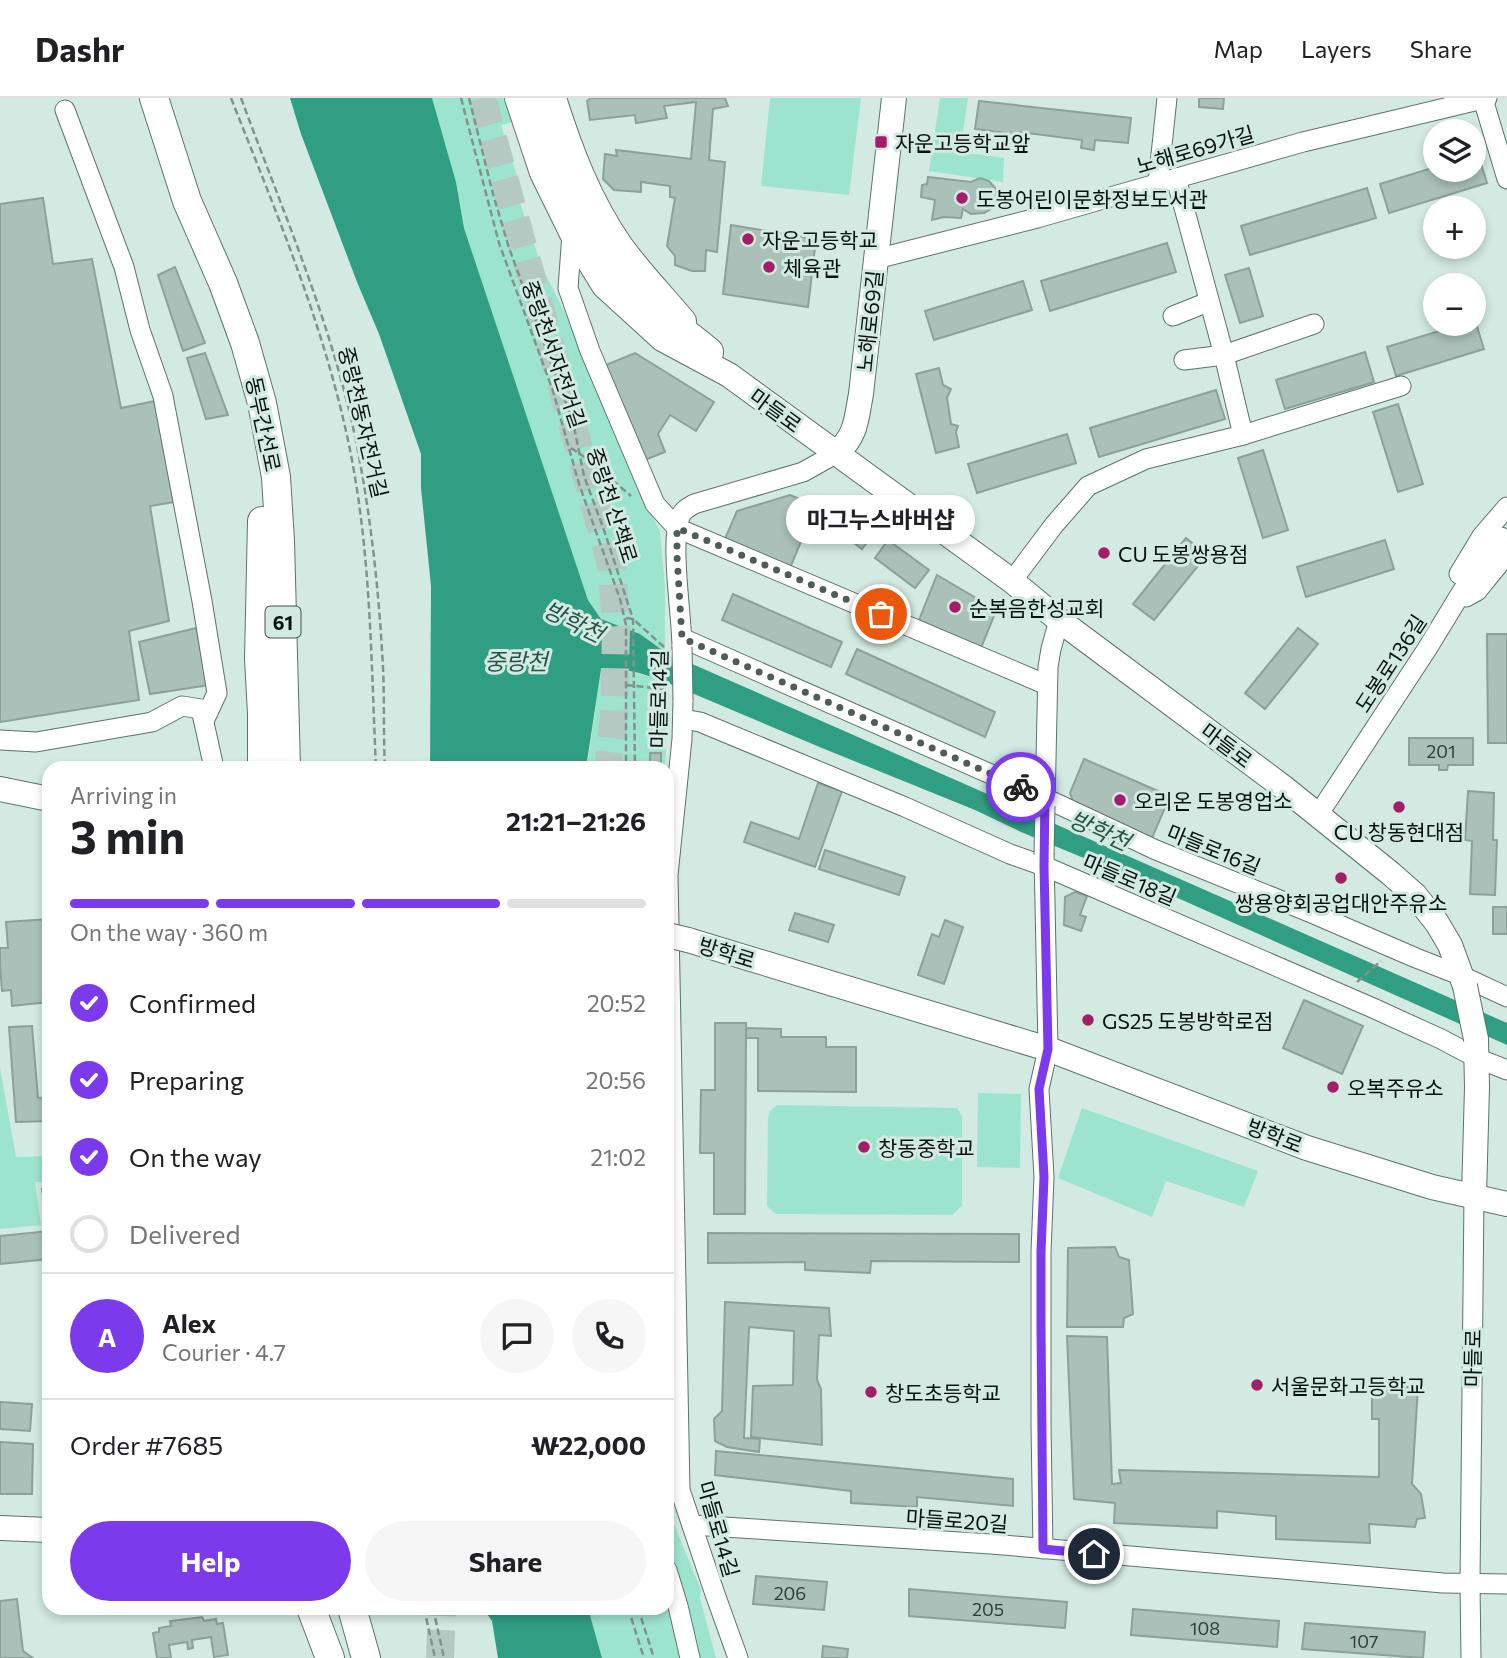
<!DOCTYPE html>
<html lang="en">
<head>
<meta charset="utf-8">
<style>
  :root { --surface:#fff; --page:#f6f6f6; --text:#202124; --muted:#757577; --line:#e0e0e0; --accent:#7c3aed }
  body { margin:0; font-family:Commissioner,"Noto Sans KR",sans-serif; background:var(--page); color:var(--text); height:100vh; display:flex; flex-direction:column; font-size:26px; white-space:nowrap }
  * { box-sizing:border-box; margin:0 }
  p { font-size:23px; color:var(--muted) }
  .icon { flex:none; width:38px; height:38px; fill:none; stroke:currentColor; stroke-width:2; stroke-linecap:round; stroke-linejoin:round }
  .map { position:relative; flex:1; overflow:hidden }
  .details { position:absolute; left:42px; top:663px; width:632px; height:854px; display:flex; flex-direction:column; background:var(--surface); border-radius:21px; box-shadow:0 4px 10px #0003 }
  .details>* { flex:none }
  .controls { position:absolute; left:1423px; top:21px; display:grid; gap:14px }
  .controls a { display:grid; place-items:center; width:63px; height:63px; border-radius:50%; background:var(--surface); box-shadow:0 4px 10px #0003; font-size:35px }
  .pin { position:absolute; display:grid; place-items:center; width:60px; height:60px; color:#fff; margin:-30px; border:4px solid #fff; border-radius:50%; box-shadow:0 2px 7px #0007 }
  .courier { position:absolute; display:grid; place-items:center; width:70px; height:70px; margin:-35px; border:5px solid #7c3aed; border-radius:50%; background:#fff; color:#222; box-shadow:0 2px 9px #0007 }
  .bubble { position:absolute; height:49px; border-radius:24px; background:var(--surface); box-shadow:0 4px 10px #0003; font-size:23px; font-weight:700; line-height:49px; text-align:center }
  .head em { font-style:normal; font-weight:700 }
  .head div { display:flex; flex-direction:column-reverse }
  .head { display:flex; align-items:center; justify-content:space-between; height:119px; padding:0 28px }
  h1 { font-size:46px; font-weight:700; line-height:52px }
  .bar { display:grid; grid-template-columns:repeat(4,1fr); gap:10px 7px; align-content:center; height:84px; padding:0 28px }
  .bar i { height:9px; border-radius:5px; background:var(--line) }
  .bar .on { background:var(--accent) }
  .bar p { grid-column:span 4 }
  .line { display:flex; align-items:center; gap:18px; padding:0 28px; border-top:2px solid var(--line) }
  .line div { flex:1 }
  .round { display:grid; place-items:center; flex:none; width:74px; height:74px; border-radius:37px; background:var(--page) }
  ol { padding:0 28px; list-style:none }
  li { display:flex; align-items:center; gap:21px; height:77px }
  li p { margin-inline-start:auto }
  li .icon { padding:7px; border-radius:50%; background:var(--accent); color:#fff; stroke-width:4 }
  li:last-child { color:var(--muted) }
  li i { width:38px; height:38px; border:4px solid var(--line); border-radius:50% }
  .button { display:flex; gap:14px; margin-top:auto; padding:14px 28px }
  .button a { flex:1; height:80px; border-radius:42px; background:var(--accent); color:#fff; font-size:28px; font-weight:700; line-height:80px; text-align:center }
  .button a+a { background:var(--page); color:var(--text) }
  header { display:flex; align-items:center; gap:42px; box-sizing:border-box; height:98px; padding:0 35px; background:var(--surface); border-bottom:2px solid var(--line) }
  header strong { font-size:33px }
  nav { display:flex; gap:38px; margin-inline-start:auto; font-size:24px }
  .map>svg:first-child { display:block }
</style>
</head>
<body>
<header>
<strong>Dashr</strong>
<nav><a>Map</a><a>Layers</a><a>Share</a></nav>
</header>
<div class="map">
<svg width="1507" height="1560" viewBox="0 0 1507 1560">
  <rect width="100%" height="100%" fill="#d2eae2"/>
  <g fill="#9de4ce">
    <polygon points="432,0 506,0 514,24 501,27 517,78 518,99 542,169 575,235 609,317 629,372 660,433 665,490 665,554 640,536 601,521 588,502 464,130 456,84"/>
    <polygon points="770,0 861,0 849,97 761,88"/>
    <polygon points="940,0 968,0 960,54 1004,60 1003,84 929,73"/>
    <path d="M601 570C624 572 643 576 665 584L666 649 665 670H587Z"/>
    <polygon points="0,970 16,1059 49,1058 49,1084 35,1084 41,1127 0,1131"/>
    <polygon points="978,995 1021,996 1020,1070 977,1069"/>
    <polygon points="777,1007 957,1010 962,1019 962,1108 952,1117 776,1116 767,1108 768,1020 770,1013"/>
    <polygon points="1082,1010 1258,1073 1244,1109 1166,1083 1152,1119 1058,1080"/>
    <polygon points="667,1282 671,1402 667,1409 701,1492 700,1500 716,1560 602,1560 588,1510 667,1510"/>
  </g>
  <g fill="#309e83">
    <polygon points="290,0 432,0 456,84 464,130 588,502 601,521 640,536 665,554 1507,925 1507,947 1144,785 1021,734 975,712 822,650 661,582 639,575 620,571 601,571 586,670 430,670 431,488 421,390 421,356 379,236 357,184 301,36"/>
    <polygon points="483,1510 588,1510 602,1560 498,1560 492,1523"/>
  </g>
  <g fill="#aac1b9" stroke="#8ba199" stroke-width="2">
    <polygon points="591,0 725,0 728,8 713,11 709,62 725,64 717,154 706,152 705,173 692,173 675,167 675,158 667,148 675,100 670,99 670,88 641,84 641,94 614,92 603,81 605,56 617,58 616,52 691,61 696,4 664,8 667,20 636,25 635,17 590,22 587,3"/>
    <polygon points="1199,0 1224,0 1223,11 1199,9"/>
    <polygon points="979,3 1131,20 1128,45 1095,42 1094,52 1081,50 1082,42 1020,34 1018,45 1005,43 1006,35 975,31"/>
    <polygon points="1478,56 1487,85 1389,115 1380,86 1435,69 1435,72 1474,72 1474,57"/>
    <polygon points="928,79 971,84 980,80 989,83 996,91 997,97 994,109 984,115 971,116 963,111 961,120 944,119 932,122 935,102 921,99 922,87 927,86"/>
    <polygon points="1367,90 1376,120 1250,157 1241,128"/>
    <polygon points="43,100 53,166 92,161 121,310 155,303 175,404 150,408 169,523 129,533 139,602 0,624 0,106"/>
    <polygon points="731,127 816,141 808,209 723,196"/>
    <polygon points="1167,145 1176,174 1050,213 1041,183"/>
    <polygon points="175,169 205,245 183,253 158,177"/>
    <polygon points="1249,170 1263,218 1240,225 1225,177"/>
    <polygon points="1023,183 1032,212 934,242 925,213"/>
    <polygon points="1474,222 1475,222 1484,251 1396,278 1387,249 1462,226 1474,226"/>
    <polygon points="1365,254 1374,284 1285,311 1276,282"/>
    <polygon points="205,255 228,317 206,321 187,260"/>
    <polygon points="635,255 714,304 696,333 670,317 658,336 665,354 640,364 601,269"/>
    <polygon points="939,270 943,287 951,291 947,300 951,326 958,328 956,334 959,349 936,355 916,276"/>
    <polygon points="1216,292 1225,321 1099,359 1090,330"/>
    <polygon points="1398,306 1423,386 1398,394 1373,314"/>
    <polygon points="1067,336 1076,365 977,395 968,366"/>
    <polygon points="1263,352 1288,432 1263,440 1238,360"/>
    <polygon points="790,397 816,408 790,470 724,443 737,413"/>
    <polygon points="835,403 876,433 862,451 822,421"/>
    <polygon points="1186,440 1207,457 1154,522 1133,506"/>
    <polygon points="888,442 929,472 915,490 875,460"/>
    <polygon points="1385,442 1394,471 1306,499 1297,469"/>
    <polygon points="937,477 976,500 994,518 981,550 919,522"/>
    <polygon points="733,496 842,544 831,569 722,522"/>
    <polygon points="196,530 210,587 150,596 139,544"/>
    <polygon points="1298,530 1318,546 1265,611 1245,595"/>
    <polygon points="1487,536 1507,536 1507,645 1488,645"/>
    <polygon points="857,551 995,614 985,639 846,576"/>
    <polygon points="1409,640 1473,640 1473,667 1448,667 1447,672 1439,672 1439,667 1409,667"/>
    <rect x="650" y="655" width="11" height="15"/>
    <polygon points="1084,661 1170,698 1152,740 1074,707 1070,695"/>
    <polygon points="818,685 842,693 815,769 744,744 751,724 799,741"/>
    <polygon points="1468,693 1494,695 1493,742 1497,742 1495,797 1470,796 1472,743 1465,742"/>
    <polygon points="825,752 905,779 899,797 819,771"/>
    <polygon points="1075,794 1087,798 1080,817 1086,819 1081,833 1064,827 1065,799"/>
    <rect x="1493" y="809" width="14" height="27"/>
    <polygon points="795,815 834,827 828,844 789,832"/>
    <polygon points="49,821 49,904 12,908 11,892 2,893 0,867 0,850 8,850 6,824"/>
    <polygon points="945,822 963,829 944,886 918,877 932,836 939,839"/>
    <polygon points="1304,902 1363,928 1342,976 1283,950"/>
    <polygon points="715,925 746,925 745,1116 714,1116 714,1055 700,1055 701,992 715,992"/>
    <polygon points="32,928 38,1000 49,999 49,1023 16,1024 9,929"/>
    <polygon points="746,930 781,931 781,939 826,939 826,949 856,949 856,994 758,993 758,940 746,940"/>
    <polygon points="42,1091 49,1091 49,1133"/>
    <polygon points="49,1133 49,1161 0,1166 0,1138"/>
    <polygon points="708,1135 1019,1136 1019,1164 871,1163 870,1175 805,1172 805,1164 708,1165"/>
    <polygon points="1115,1149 1119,1159 1129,1162 1133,1216 1124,1220 1123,1229 1067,1229 1068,1150"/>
    <polygon points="725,1204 829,1210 831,1238 819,1237 817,1282 821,1291 822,1347 751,1339 753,1288 793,1287 794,1233 749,1229 744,1340 760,1341 759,1354 727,1349 715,1343 714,1321 722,1313"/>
    <polygon points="1067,1238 1107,1239 1112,1386 1121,1385 1119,1372 1379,1379 1379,1321 1372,1321 1372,1289 1418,1289 1412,1386 1421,1396 1425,1420 1417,1421 1415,1429 1369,1426 1370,1445 1276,1441 1276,1418 1217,1413 1217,1430 1114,1425 1115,1405 1074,1401"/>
    <polygon points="0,1304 32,1306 30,1333 0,1331"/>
    <polygon points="0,1344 33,1346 32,1396 0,1396"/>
    <polygon points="716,1353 1013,1381 1013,1408 917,1399 917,1409 851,1405 851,1393 715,1377"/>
    <polygon points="756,1478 827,1484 824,1512 753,1506"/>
    <polygon points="909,1491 1067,1504 1065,1530 909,1518"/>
    <polygon points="17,1501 23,1553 33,1560 0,1560 0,1503"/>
    <polygon points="1133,1511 1279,1523 1277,1549 1131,1537"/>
    <polygon points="202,1519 204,1523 216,1521 217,1526 223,1525 228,1557 214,1559 211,1539 192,1542 193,1550 188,1551 187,1544 169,1547 171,1560 157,1560 153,1535 159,1534 159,1530 171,1528 170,1523"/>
    <polygon points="1305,1525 1425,1534 1423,1560 1302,1551"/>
    <polygon points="823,1548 848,1551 847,1560 822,1560"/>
  </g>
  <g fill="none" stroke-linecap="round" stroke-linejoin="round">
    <g stroke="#b4c9c2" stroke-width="28" stroke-dasharray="28 14" stroke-linecap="butt">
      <polyline points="482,0 612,470 616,531 614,615 608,670"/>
      <polyline points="440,1560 442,1510"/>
    </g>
    <g stroke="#5d726b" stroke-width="21">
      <g id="minor">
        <polyline points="1483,1 1507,81"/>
        <polyline points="65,12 124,169 140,232 163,298 202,503 217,595 204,623"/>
        <polyline points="1158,85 1167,0"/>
        <polyline points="572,136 568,190 590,253 655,406 677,430 1047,587"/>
        <polyline points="876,161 1037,120 1303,44 1487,0"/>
        <polyline points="1173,218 1208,204"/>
        <polyline points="1184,262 1224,257 1314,226"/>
        <polyline points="1243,337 1401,288"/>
        <polyline points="1459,476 1482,438 1507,409"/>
        <polyline points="1012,483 1054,427 1088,388 1146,361 1243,337 1224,257 1176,80"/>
        <polyline points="1466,499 1477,493 1507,456"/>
        <polyline points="682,540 1045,700 1156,752 1314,816 1416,860 1462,878 1507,899"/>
        <path d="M682 549C682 519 669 439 681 417 683 412 689 409 694 406L803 374 837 355"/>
        <polyline points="683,602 682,641 668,777 680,1392 715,1496 738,1560"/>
        <polyline points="683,621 700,624 905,709 1010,756 1044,768 1373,910 1441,941 1477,960 1507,972"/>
        <polyline points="0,642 36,644 152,624 182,608 201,611 214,670"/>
        <polyline points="1045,708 1048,569 1051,551 1059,522"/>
        <polyline points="1318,717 1427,551 1466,487 1501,439"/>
        <polyline points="692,1427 991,1446 1443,1485 1507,1486"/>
        <polyline points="1043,1451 1041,1327 1041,1154 1044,1079 1039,991 1048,951 1044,757"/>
        <polyline points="667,1472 678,1508 690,1560"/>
        <polyline points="1471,1560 1470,1485 1474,1098"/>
      </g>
    </g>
    <g stroke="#5d726b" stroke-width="26">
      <g id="major">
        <polyline points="517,0 542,75 572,136 604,188 662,241 729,277 1012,483 1059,522 1283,689 1390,775 1415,797 1437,825 1450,847 1465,888"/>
        <path d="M554 0C570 51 590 104 621 148 640 174 663 198 684 223"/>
        <path d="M837 355C857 336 856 322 861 296L894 0"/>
        <polyline points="0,691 49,701"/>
        <polyline points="688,842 1048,951 1307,1050 1432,1089 1507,1106"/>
        <polyline points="1474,1098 1477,989 1476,941"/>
        <polyline points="0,1430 49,1432"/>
      </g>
    </g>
    <g stroke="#5d726b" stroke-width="30">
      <g id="highway">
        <polyline points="154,0 187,103 223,185 245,245 262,305 276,379 280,443 286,670"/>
        <path d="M536 0C549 45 564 90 588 131 601 153 628 183 647 202 665 221 689 237 709 254"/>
        <polyline points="262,423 259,561 262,616 262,670"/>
        <polyline points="311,1510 330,1560"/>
        <polyline points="352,1510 366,1560"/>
      </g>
    </g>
    <g stroke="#81938d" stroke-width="2.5" stroke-dasharray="7 3.5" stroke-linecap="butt">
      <path d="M231 0C276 114 324 227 349 347 371 453 371 562 376 670"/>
      <path d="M241 0C283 114 333 228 357 348 370 415 378 484 382 553 385 592 383 631 385 670"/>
      <polyline points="461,0 499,145 553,293 579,386 620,501 626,527 626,670"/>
      <polyline points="469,0 493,96 509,150 573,324 584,378 605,435 633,521 635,670"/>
      <polyline points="571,350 589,362 631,398"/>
      <polyline points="626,520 633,521 664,549"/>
      <polyline points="626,587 664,591"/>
      <polyline points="1357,884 1381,863"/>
      <polyline points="667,1426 675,1427"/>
      <polyline points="424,1510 435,1560"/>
      <polyline points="433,1510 444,1560"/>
      <polyline points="628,1510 644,1560"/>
      <polyline points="638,1510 654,1560"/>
    </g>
    <use href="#minor" stroke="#fff" stroke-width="19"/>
    <use href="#major" stroke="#fff" stroke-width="24"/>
    <use href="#highway" stroke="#fff" stroke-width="28"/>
    <g stroke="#5d726b" stroke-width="21" stroke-linecap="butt">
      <g id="minor-bridge">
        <polyline points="682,549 683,602"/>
        <polyline points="1044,757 1045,708"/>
      </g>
    </g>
    <g stroke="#5d726b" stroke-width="26" stroke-linecap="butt">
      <g id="major-bridge">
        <polyline points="667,837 688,842"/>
        <polyline points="1465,888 1476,941"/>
      </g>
    </g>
    <use href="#minor-bridge" stroke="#fff" stroke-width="19"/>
    <use href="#major-bridge" stroke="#fff" stroke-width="24"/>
  </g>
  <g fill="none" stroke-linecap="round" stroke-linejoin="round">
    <polyline stroke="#4f5d59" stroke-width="7" stroke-dasharray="0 12.6" points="881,516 677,430 677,458 682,540 1021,689"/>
    <polyline stroke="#7c3aed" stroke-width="9" points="1021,689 1045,700 1044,768 1048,951 1039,991 1044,1079 1041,1154 1041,1228 1043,1451 1094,1456"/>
  </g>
  <g fill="#a41d68" stroke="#d2eae2" stroke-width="2.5">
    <rect x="874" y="37" width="14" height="14" rx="3.5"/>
    <circle cx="962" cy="100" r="7"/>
    <circle cx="748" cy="141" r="7"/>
    <circle cx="769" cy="169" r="7"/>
    <circle cx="1104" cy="455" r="7"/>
    <circle cx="955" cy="509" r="7"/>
    <circle cx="1120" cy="702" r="7"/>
    <circle cx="1399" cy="709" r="7"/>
    <circle cx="1341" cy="780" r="7"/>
    <circle cx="1088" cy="922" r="7"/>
    <circle cx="1333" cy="989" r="7"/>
    <circle cx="864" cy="1049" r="7"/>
    <circle cx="1257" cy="1287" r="7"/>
    <circle cx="871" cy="1294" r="7"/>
  </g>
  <g text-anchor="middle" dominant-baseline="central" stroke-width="6" stroke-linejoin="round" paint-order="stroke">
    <g font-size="18" fill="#313d3a">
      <text x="1441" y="653">201</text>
      <text x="790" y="1495">206</text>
      <text x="988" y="1511">205</text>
      <text x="1205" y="1530">108</text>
      <text x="1364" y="1543">107</text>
    </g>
    <rect fill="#d2eae2" stroke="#45524e" stroke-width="2" x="265.5" y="508.5" width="35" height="31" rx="5"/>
    <g font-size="19" font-weight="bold" fill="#09110f">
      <text x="283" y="524">61</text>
    </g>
    <g font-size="21" fill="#09110f" stroke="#d2eae2" text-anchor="start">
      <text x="895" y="44">자운고등학교앞</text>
      <text x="976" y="100">도봉어린이문화정보도서관</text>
      <text x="762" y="141">자운고등학교</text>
      <text x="783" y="169">체육관</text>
      <text x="1118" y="455">CU 도봉쌍용점</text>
      <text x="969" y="509">순복음한성교회</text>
      <text x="1134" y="702">오리온 도봉영업소</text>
      <text x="1399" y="733" text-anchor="middle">CU 창동현대점</text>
      <text x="1341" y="804" text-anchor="middle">쌍용양회공업대안주유소</text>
      <text x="1102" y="922">GS25 도봉방학로점</text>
      <text x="1347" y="989">오복주유소</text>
      <text x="878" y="1049">창동중학교</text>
      <text x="1271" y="1287">서울문화고등학교</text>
      <text x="885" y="1294">창도초등학교</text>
    </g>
    <g font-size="21" fill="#09110f" stroke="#d2eae2">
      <text transform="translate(1195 51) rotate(-16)">노해로69가길</text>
      <text transform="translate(869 223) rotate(-84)">노해로69길</text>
      <text transform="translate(555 256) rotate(71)">중랑천서자전거길</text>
      <text transform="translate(776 312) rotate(36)">마들로</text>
      <text transform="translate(364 324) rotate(77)">중랑천동자전거길</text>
      <text transform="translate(264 326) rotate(78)">동부간선로</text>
      <text transform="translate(613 407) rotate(72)">중랑천 산책로</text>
      <text transform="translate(1390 565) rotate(-57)">도봉로136길</text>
      <text transform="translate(658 601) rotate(-89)">마들로14길</text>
      <text transform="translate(1227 647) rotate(37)">마들로</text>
      <text transform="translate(1214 751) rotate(22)">마들로16길</text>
      <text transform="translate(1130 781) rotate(23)">마들로18길</text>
      <text transform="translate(727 854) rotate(17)">방학로</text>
      <text transform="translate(1275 1037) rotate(21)">방학로</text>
      <text transform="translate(1472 1260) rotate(-89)">마들로</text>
      <text transform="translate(957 1422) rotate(4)">마들로20길</text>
      <text transform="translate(719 1431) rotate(74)">마들로14길</text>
    </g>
    <g font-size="23" font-style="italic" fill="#265346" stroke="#d2eae2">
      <text transform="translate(574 523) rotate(26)">방학천</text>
      <text x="516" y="563">중랑천</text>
      <text transform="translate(1100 732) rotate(24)">방학천</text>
    </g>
  </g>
</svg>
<div class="controls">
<a><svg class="icon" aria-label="layers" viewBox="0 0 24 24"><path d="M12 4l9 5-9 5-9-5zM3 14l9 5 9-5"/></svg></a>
<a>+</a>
<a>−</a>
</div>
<div class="pin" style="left:881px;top:516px;background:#ea580c"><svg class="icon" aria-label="bag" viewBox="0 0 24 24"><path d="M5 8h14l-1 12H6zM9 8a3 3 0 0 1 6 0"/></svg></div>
<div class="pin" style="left:1094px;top:1456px;background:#1f2937"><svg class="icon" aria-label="home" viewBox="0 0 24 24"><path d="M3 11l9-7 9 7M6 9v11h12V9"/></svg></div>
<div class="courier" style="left:1021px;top:689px"><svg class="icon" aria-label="bike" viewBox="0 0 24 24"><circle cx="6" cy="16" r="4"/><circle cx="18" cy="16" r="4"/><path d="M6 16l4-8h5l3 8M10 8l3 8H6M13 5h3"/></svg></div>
<div class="bubble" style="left:786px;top:397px;width:189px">마그누스바버샵</div>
<section class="details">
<div class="head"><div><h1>3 min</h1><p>Arriving in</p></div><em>21:21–21:26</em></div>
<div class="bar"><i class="on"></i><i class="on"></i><i class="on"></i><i></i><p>On the way · 360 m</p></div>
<ol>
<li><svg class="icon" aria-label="check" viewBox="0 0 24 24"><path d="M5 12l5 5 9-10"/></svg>Confirmed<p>20:52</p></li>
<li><svg class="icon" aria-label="check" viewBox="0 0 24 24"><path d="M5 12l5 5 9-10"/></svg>Preparing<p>20:56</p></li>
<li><svg class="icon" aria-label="check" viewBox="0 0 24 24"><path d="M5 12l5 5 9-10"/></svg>On the way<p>21:02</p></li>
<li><i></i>Delivered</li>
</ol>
<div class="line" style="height:126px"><b class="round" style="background:var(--accent);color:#fff">A</b><div><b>Alex</b><p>Courier · 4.7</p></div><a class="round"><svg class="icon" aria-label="chat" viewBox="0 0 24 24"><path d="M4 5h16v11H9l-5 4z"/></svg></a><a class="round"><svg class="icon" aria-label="phone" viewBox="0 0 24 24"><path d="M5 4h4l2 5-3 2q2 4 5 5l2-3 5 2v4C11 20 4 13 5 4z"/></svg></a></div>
<div class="line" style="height:91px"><div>Order #7685</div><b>₩22,000</b></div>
<div class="button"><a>Help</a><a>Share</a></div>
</section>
</div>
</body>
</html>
